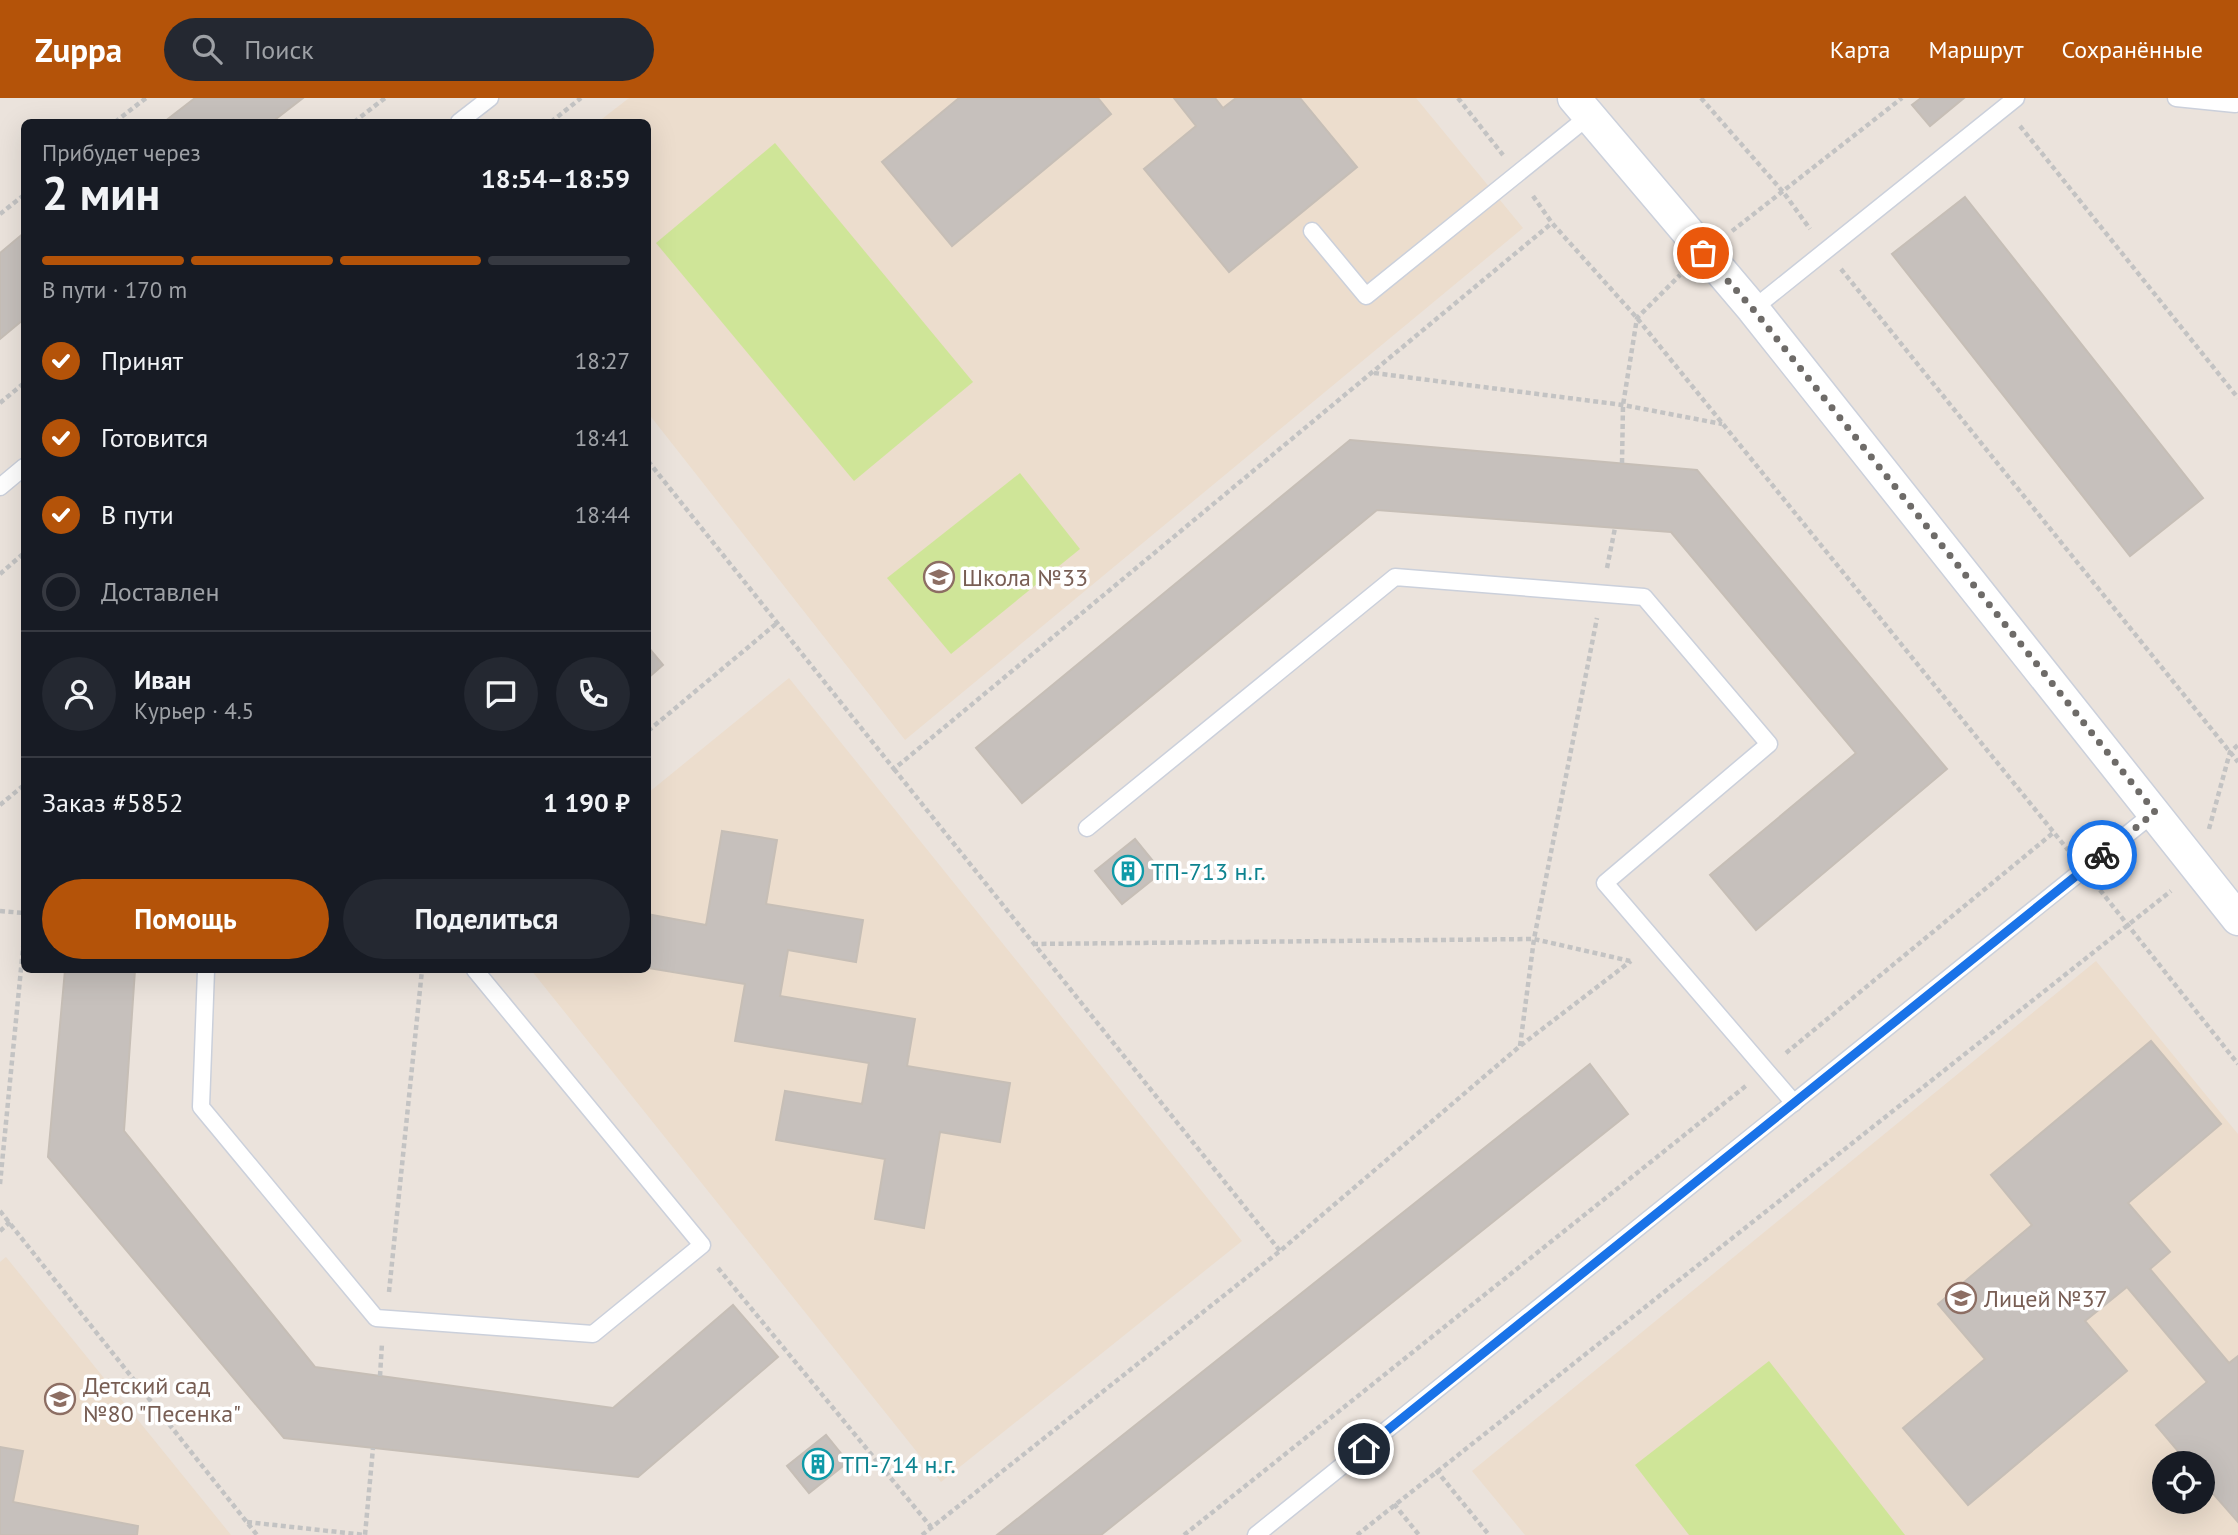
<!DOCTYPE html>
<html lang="ru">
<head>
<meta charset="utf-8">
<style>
  :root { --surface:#171b24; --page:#242831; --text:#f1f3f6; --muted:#9ea1a6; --line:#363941; --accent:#b45309 }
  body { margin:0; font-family:"PT Sans",sans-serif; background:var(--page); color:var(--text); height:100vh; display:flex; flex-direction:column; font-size:26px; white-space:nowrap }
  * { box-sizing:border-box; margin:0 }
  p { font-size:23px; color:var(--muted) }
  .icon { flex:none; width:38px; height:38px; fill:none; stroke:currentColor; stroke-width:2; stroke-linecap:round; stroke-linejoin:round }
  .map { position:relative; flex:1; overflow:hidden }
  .details { position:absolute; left:21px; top:21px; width:630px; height:854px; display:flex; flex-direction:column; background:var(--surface); border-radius:10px; box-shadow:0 7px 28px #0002 }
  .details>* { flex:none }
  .controls { position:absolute; left:2152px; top:1353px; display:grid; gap:14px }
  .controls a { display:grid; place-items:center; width:63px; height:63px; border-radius:50%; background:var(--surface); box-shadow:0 7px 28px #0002; font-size:35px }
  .pin { position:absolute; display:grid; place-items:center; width:60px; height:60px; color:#fff; margin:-30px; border:4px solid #fff; border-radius:50%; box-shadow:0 2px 7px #0007 }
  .courier { position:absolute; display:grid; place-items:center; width:70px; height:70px; margin:-35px; border:5px solid #1a73e8; border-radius:50%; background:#fff; color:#222; box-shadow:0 2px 9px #0007 }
  .head em { font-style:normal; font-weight:700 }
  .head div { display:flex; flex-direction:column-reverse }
  .head { display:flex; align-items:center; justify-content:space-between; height:119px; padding:0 21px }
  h1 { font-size:46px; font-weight:700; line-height:52px }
  .bar { display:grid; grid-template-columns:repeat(4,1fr); gap:10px 7px; align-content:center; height:84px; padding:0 21px }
  .bar i { height:9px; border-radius:5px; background:var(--line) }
  .bar .on { background:var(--accent) }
  .bar p { grid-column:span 4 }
  .line { display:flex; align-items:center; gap:18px; padding:0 21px; border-top:2px solid var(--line) }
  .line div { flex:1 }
  .round { display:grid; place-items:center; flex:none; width:74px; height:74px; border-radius:37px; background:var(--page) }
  ol { padding:0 21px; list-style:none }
  li { display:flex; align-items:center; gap:21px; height:77px }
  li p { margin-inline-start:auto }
  li .icon { padding:7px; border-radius:50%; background:var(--accent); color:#fff; stroke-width:4 }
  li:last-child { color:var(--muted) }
  li i { width:38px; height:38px; border:4px solid var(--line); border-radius:50% }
  .primary-button { display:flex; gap:14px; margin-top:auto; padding:14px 21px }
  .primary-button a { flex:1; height:80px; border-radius:42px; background:var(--accent); color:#fff; font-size:28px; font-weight:700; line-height:80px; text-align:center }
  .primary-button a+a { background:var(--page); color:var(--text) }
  header { display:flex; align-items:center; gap:42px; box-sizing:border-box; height:98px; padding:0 35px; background:var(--accent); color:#fff }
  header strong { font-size:33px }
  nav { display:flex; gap:38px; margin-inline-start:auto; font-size:24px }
  .search { width:490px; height:63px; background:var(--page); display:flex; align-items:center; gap:18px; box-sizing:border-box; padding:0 24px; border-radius:38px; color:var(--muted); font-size:26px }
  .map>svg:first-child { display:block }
</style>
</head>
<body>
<header>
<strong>Zuppa</strong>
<div class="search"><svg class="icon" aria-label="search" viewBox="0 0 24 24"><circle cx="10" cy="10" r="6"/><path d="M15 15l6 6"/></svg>Поиск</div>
<nav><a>Карта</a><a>Маршрут</a><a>Сохранённые</a></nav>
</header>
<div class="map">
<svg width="2238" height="1437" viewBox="0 0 2238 1437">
  <rect width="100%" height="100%" fill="#ebe3dc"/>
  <g fill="#ecddcd" fill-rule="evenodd">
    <polygon points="629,0 1416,0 1523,130 905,642 648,315 648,24 598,24"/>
    <polygon points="789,580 1242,1143 941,1384 531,872 648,872 648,695"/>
    <path d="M2096 863 2238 1036V1437H1525L1472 1373ZM2165 1365H2203V1404H2165Z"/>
    <polygon points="6,1159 231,1437 0,1437 0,1164"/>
  </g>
  <g fill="#cfe598">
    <polygon points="775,45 973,284 854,383 656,145"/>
    <polygon points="1020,375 1080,451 951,556 887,480"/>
    <polygon points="1769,1263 1905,1437 1689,1437 1635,1367"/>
  </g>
  <g fill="#c6c0bc" stroke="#c6beb6" stroke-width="2">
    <polygon points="195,0 303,0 272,24 164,24"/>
    <polygon points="959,0 1098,0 1111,16 952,148 882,64"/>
    <polygon points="1174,0 1215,0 1223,10 1236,0 1300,0 1357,69 1229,174 1144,71 1196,28"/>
    <polygon points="1921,0 1964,0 1930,28 1912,7"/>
    <polygon points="1965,99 2203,400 2130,458 1892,156"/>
    <polygon points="24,135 24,221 0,241 0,155"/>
    <polygon points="1350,342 1697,372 1947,671 1756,832 1710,777 1856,655 1671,434 1377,412 1022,705 976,650"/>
    <polygon points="648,549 663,567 648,580"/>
    <polygon points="722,733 777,742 766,806 863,822 856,864 788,852 780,898 915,921 907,968 1010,985 1000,1044 940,1034 924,1130 875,1121 885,1061 776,1042 785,993 862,1006 869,965 735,943 745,886 648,870 652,817 706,827"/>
    <polygon points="1135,741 1162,774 1122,806 1095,773"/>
    <polygon points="65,872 135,872 124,1033 315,1269 613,1310 733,1207 778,1259 638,1379 284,1340 48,1059"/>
    <polygon points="2151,943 2221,1026 2128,1105 2170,1154 2150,1171 2229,1265 2238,1258 2238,1424 2203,1384 2203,1365 2188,1365 2156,1327 2207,1284 2127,1189 2085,1223 2127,1273 1968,1407 1903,1330 1985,1261 1938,1206 2032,1127 1991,1077"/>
    <polygon points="1590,966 1628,1016 1101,1437 997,1437"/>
    <polygon points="826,1337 848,1364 809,1395 787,1368"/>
    <polygon points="0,1349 23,1353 13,1404 138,1428 137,1437 0,1437"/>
  </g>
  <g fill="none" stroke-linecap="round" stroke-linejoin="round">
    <g stroke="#cbd0db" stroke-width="19">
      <g id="service">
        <polyline points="2176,0 2235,6 2238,4"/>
        <polyline points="459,24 490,0"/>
        <polyline points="1312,133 1366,198 1589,18"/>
        <polyline points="1753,211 2016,0"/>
        <polyline points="0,389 24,369"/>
        <polyline points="1087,730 1395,479 1644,499 1769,646 1605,785 1794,1005"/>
        <polyline points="206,872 201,1009 376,1220 593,1236 702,1147 475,872"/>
        <polyline points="1256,1437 2155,714"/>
      </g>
    </g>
    <g stroke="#cbd0db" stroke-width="35">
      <polyline id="minor" points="1574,0 1753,211 2238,821"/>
    </g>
    <g stroke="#c3c3c3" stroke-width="4.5" stroke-dasharray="5 3.5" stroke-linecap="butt">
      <polyline points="1458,0 1503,57"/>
      <polyline points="1701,0 1784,95 1810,131"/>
      <polyline points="115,24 146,0"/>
      <polyline points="354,24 385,0"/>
      <polyline points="551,24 581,0"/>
      <polyline points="2020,28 2238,300"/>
      <polyline points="1533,98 1552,125 1637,220 2068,752"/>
      <polyline points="0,116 24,97"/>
      <polyline points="1732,133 1902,0"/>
      <polyline points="1841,171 2238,664"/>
      <polyline points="1374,275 1623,307 1722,326"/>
      <polyline points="0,305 24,285"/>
      <polyline points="648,363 894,671 1552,125"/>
      <polyline points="1622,365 1623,307 1637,220 1680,177"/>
      <polyline points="1607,470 1615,430"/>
      <polyline points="0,476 24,455"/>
      <polyline points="648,633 777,525"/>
      <polyline points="894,671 1280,1153"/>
      <polyline points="0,707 24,687"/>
      <polyline points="2209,731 2230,654 2238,647"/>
      <polyline points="2100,792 2238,966"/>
      <polyline points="0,813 24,815"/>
      <polyline points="1033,846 1534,841 1630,863"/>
      <polyline points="1520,948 1534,841 1597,520"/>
      <polyline points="1786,955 2053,735"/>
      <polyline points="0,1086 24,840"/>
      <polyline points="0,1113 257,1437"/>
      <polyline points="0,1133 10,1124"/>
      <polyline points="718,1170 931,1429"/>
      <polyline points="389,1194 422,872"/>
      <polyline points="380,1278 382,1245"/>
      <polyline points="1436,1372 1489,1437"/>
      <polyline points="1394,1406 1419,1437"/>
      <polyline points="247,1424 365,1437 373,1350"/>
      <polyline points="922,1437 1280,1153 1520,948 1631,863"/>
      <polyline points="1184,1437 1747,987"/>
      <polyline points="1357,1437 2171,793"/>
    </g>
    <use href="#service" stroke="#fff" stroke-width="16"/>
    <use href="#minor" stroke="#fff" stroke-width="32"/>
  </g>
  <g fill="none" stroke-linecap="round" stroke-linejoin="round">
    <polyline stroke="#6e6b68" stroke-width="7" stroke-dasharray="0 12.6" points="1703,155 1753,211 2155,714 2102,757"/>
    <polyline stroke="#1a73e8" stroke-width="9" points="1364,1351 2102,757"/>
  </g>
  <defs>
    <g id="school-ring" transform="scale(1.575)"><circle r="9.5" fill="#fff" stroke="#8d6e63" stroke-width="1.5"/><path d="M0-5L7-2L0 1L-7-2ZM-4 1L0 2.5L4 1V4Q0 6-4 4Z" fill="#8d6e63"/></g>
    <g id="building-ring" transform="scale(1.575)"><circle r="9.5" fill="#fff" stroke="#0f9aa8" stroke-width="1.5"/><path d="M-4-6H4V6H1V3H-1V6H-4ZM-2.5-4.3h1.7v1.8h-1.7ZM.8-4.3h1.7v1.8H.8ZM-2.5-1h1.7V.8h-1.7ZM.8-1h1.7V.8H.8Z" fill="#0f9aa8"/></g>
  </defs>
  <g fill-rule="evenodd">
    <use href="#school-ring" x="939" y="479"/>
    <use href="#building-ring" x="1128" y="773"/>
    <use href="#school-ring" x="1961" y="1200"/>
    <use href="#school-ring" x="60" y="1301"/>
    <use href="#building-ring" x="818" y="1366"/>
  </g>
  <g text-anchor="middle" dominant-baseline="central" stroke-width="7" stroke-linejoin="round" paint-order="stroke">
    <g font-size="24" fill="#785e54" stroke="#fff" text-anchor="start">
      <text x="962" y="479">Школа №33</text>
      <text x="1984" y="1200">Лицей №37</text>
      <text x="83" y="1287">Детский сад<tspan x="83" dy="28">№80 "Песенка"</tspan></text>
    </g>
    <g font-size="24" fill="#0d838f" stroke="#fff" text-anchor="start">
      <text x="1151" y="773">ТП-713 н.г.</text>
      <text x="841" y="1366">ТП-714 н.г.</text>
    </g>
  </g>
</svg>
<div class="controls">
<a><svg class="icon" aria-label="locate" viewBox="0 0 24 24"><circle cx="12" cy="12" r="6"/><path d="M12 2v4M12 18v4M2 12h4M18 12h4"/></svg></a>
</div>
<div class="pin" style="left:1703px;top:155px;background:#ea580c"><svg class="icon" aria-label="bag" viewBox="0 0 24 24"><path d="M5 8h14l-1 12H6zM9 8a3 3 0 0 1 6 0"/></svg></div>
<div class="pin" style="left:1364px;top:1351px;background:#1f2937"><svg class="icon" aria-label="home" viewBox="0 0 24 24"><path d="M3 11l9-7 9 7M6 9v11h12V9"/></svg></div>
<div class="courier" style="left:2102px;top:757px"><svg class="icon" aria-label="bike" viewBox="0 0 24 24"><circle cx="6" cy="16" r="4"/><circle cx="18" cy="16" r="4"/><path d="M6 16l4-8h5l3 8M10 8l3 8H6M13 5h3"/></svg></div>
<section class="details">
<div class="head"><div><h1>2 мин</h1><p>Прибудет через</p></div><em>18:54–18:59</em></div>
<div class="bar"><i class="on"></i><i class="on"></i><i class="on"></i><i></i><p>В пути · 170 m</p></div>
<ol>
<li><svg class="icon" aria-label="check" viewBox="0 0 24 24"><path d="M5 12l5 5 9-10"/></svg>Принят<p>18:27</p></li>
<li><svg class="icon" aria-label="check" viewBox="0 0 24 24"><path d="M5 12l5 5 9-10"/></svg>Готовится<p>18:41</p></li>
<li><svg class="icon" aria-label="check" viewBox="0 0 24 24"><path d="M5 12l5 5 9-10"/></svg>В пути<p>18:44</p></li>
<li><i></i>Доставлен</li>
</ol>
<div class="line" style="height:126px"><a class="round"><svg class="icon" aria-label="person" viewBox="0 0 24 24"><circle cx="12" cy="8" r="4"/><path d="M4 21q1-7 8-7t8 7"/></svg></a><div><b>Иван</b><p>Курьер · 4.5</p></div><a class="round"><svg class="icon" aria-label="chat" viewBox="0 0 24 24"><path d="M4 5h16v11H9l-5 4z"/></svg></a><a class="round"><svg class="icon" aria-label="phone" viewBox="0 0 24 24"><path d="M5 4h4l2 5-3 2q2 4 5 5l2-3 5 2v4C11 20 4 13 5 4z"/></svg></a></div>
<div class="line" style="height:91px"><div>Заказ #5852</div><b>1 190 ₽</b></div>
<div class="primary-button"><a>Помощь</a><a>Поделиться</a></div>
</section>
</div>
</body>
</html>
